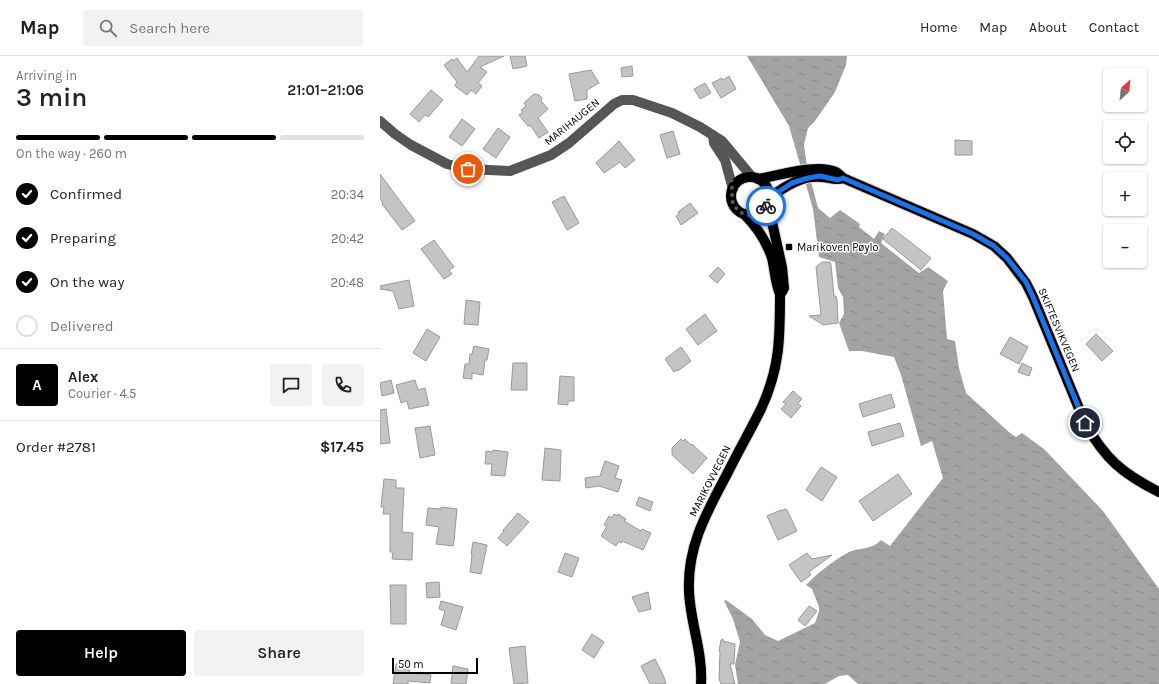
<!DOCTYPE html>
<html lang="en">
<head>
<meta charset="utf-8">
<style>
  :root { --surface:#fff; --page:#f2f2f2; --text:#222; --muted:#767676; --line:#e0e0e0; --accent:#000 }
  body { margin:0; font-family:Karla,sans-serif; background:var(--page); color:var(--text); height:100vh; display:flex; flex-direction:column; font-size:15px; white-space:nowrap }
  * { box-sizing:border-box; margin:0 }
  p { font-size:13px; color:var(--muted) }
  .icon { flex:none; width:22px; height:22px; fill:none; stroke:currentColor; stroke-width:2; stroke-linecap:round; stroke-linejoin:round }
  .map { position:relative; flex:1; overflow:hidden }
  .side { display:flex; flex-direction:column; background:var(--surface); width:380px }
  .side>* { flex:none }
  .needle { width:26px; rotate:27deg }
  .tools { position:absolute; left:723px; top:12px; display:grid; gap:8px }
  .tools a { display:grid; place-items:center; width:44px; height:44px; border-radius:4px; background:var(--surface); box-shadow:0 1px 3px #0004; font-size:20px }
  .scale { position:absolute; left:12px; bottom:10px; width:86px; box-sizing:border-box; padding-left:4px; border:2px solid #000; border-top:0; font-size:11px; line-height:14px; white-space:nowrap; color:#000; -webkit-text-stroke:3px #fff; paint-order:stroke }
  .pin { position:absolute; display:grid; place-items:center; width:34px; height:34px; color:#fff; margin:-17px; border:2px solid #fff; border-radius:50%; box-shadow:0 1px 4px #0007 }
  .courier { position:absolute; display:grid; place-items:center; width:40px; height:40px; margin:-20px; border:3px solid #1a73e8; border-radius:50%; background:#fff; color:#222; box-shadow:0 1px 5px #0007 }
  .head em { font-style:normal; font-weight:600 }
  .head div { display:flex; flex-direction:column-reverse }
  .head { display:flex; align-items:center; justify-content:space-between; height:68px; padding:0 16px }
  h1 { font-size:26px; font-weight:600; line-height:30px }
  .bar { display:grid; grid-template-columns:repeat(4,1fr); gap:6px 4px; align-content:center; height:48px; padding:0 16px }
  .bar i { height:5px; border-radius:3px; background:var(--line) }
  .bar .selected { background:var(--accent) }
  .bar p { grid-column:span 4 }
  .line { display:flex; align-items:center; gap:10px; padding:0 16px; border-top:1px solid var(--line) }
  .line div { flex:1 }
  .round { display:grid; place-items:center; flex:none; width:42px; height:42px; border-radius:4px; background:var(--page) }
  ol { padding:0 16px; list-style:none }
  li { display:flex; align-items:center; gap:12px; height:44px }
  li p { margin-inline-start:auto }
  li .icon { padding:4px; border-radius:50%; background:var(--accent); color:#fff; stroke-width:4 }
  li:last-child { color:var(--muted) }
  li i { width:22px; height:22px; border:2px solid var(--line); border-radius:50% }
  .cta { display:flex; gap:8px; margin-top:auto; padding:8px 16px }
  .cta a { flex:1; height:46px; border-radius:4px; background:var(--accent); color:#fff; font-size:16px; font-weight:600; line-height:46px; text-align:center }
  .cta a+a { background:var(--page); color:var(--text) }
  header { display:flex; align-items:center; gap:24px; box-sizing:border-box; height:56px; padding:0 20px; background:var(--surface); border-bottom:1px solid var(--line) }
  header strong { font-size:19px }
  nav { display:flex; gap:22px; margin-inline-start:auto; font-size:14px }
  .search { width:280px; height:36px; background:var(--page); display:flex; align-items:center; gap:10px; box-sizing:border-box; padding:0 14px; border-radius:4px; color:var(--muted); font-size:15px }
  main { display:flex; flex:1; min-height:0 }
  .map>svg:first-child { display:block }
</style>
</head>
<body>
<header>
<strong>Map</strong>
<div class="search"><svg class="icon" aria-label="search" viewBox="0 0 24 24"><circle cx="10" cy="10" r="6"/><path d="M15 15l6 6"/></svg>Search here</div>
<nav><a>Home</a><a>Map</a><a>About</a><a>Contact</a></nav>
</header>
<main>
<section class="side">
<div class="head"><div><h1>3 min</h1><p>Arriving in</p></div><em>21:01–21:06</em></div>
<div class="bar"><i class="selected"></i><i class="selected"></i><i class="selected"></i><i></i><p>On the way · 260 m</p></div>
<ol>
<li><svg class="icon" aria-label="check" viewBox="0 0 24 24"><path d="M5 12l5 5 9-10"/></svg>Confirmed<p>20:34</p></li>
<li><svg class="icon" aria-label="check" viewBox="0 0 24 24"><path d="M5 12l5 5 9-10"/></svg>Preparing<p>20:42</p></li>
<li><svg class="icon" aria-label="check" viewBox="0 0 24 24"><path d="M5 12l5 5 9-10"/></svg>On the way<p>20:48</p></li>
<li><i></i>Delivered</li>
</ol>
<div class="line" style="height:72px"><b class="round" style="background:var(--accent);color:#fff">A</b><div><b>Alex</b><p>Courier · 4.5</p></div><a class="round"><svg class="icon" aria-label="chat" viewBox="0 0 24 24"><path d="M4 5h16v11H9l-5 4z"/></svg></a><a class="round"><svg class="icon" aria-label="phone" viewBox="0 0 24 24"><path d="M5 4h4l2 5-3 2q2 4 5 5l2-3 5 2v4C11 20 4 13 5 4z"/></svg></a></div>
<div class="line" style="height:52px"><div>Order #2781</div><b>$17.45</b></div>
<div class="cta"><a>Help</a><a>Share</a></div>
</section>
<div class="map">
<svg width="779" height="628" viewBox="0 0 779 628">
  <defs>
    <pattern id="water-ripples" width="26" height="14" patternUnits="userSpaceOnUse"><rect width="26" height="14" fill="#a3a3a3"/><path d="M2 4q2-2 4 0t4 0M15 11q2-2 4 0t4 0" fill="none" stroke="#8b8b8b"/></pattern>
  </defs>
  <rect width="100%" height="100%" fill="#fff"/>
  <path fill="url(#water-ripples)" d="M367 0H467L466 9 455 36 435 65 428 72 424 89 427 110 438 152 450 162 460 154 480 168 479 171 494 183 499 175 505 178 501 187 539 217 548 211 568 225 563 235 567 283 575 285 579 312 586 337 630 377 636 381 642 377 664 393 723 455 779 533V628H478L468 619 459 620 445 628H358L355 609 360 586 353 563 344 545 346 544 372 563 385 579 398 585 435 567 439 555V551L432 533 426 529C436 518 456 503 469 496 482 491 491 494 501 484L510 490 563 422 552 385 541 390 521 319 514 301 482 295H469L459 267 464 258 463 241 458 232 455 206 439 201 433 153 409 70Z"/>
  <g fill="#c4c4c4" stroke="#999">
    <polygon points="99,0 124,0 100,11 107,16 98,27 102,30 96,38 91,34 87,39 76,31 75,29 77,26 64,9 72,3 73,5 77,2 87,16"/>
    <polygon points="130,0 145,0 147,10 133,13"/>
    <polygon points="252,10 253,20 242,21 241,12"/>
    <polygon points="211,14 219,27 207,34 207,43 195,45 189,18"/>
    <polygon points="349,20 356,33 341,42 332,27 342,22 343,24"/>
    <polygon points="325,27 331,37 320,43 314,33"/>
    <polygon points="51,34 63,44 48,61 45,59 39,66 30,58"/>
    <polygon points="154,38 159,39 162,42 161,45 168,53 158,62 168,76 159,82 150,69 148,70 139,59 143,56 141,54 146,50 144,47"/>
    <polygon points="82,63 95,73 82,90 69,81"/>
    <polygon points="118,72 130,81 116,102 103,93"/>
    <polygon points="293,75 300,98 287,102 280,79"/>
    <polygon points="575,84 592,85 592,99 575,99"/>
    <polygon points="239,85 255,104 245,112 240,106 224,117 216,107"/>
    <polygon points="0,118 35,165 22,174 2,148 3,147 0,143"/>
    <polygon points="184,140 199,167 187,174 172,146"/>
    <polygon points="310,147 318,157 301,169 296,160 299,158 298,156"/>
    <polygon points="512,172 551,202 541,214 503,183"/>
    <polygon points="54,184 74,211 69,214 72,218 64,223 41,193"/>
    <polygon points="442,206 450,206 451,209 454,240 456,240 456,243 457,243 458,267 443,269 429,260 441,259 436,211"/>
    <polygon points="338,211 345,218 337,227 329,220"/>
    <polygon points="29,224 34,250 19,253 13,235 0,233 0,230"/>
    <polygon points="86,244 100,246 98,269 84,268"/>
    <polygon points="325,258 337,275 318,289 306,273"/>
    <polygon points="47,273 60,281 46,305 33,297"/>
    <polygon points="716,278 733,295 722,305 706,288"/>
    <polygon points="630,281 648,291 639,308 620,298"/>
    <polygon points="94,290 109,293 107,304 105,304 103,319 92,317 92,323 83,322 85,308 89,308 90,298 92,298"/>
    <polygon points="301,291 311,305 298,315 297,314 294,316 285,303"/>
    <polygon points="133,307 147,307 147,334 131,334"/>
    <polygon points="642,307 652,312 649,320 638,316"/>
    <polygon points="180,320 194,321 194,345 188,345 188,349 178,348"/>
    <polygon points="11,324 14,337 2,340 0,327"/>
    <polygon points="35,324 38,334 45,332 49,349 29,353 27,345 21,347 16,329"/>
    <polygon points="413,335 422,343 418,347 421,350 411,362 401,353 406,348 403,346"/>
    <polygon points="511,338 515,351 483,361 479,348"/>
    <polygon points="6,353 10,387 0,388 0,354"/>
    <polygon points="520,367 524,380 492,390 488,376"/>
    <polygon points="50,370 55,399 40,402 35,372"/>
    <polygon points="301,383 303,385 305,383 311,389 312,388 327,402 313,418 292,399 292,392"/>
    <polygon points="165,392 181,394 180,425 162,424"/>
    <polygon points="113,394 128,396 125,420 111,419 112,408 105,408 106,395 113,396"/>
    <polygon points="225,405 239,410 235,422 242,424 238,436 219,430 206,432 205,422 220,420"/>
    <polygon points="441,411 457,421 442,445 426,434"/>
    <polygon points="518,418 532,438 493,465 479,445"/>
    <polygon points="4,423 16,424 16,432 24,432 22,476 33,477 32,504 12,503 13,496 10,496 10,458 3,458 4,451 1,451"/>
    <polygon points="259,441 273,446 270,455 256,449"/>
    <polygon points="61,451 77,453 74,485 73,490 56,488 59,471 46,469 48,452 61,453"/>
    <polygon points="405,453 407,454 417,475 398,484 387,460 401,454 401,455"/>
    <polygon points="138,457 149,466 127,490 118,482 124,475 123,474"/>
    <polygon points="234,458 237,460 238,458 246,463 244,465 261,475 262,473 271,477 263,494 242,485 241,487 239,485 236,490 221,480 227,470 224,469 229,460 232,462"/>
    <polygon points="93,486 107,489 101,518 90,516 92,499 91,498"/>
    <polygon points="185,497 199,502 192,521 178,516"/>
    <polygon points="427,497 432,503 452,499 429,516 431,519 421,526 409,509"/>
    <polygon points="59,526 60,541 47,542 46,527"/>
    <polygon points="10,529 26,529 26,568 11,568"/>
    <polygon points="268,536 271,553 259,556 252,541"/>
    <polygon points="61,545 83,551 76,574 61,569 65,555 59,553"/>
    <polygon points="429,550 437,555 425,570 418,564"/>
    <polygon points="212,578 224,586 214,602 202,594"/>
    <polygon points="343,583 343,585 355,588 354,608 350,608 355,628 341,628 339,623 340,596 339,595 341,584"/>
    <polygon points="145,590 148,627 134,628 129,592"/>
    <polygon points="275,603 284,621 286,628 270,628 261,610"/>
    <polygon points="16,608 30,609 29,616 51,619 50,627 28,625 28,628 13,628"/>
    <polygon points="73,610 88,613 86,628 71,628"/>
  </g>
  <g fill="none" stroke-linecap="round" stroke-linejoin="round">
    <g stroke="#dbdbdb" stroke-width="12">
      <g id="major">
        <circle cx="370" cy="140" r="19"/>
        <path d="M378 123C398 120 437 107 456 116 458 117 461 120 463 122L593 178 614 190 627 202 646 227 653 241 705 367C725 403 743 418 779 436"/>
        <path d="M389 142C404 131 422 119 441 121 449 121 455 125 463 122"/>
        <polyline points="388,148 402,211 404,232 402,236"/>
        <path d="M321 628C323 596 310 566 309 535 307 490 327 456 347 418 358 396 370 375 381 353 400 312 400 282 400 238 395 227 395 214 392 202 386 184 377 171 364 158"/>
      </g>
    </g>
    <g stroke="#555" stroke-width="10">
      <polyline points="0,65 15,78 31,89 67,108 88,113 130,115 171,99 189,87 234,48 242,44 253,44 292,57 320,71 342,85 372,121"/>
      <polyline points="333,80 334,87 345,104 353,133"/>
    </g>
    <use href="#major" stroke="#000" stroke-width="10"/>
  </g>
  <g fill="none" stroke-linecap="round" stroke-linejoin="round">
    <path stroke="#595959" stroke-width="4" stroke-dasharray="0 7.2" d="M88 113 130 115 166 102 190 87 234 48C237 47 240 45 243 44 266 41 314 66 333 80 335 90 342 96 345 105 349 113 352 124 352 132 353 138 351 142 353 147 357 157 370 163 379 157 381 155 384 152 386 150"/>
    <polyline stroke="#1a73e8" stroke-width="5" points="386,150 389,142 412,127 428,122 440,120 458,124 463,122 593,178 614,190 627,202 646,226 653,241 705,367"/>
  </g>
  <rect fill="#000" stroke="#fff" stroke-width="1.5" x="405" y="187" width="8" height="8" rx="2"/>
  <g text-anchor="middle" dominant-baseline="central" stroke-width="3" stroke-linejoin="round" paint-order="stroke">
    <g font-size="11" fill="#000" stroke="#fff">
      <text transform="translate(192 66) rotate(-39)">MARIHAUGEN</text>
      <text transform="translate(679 274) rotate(67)">SKIFTESVIKVEGEN</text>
      <text transform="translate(330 425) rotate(-63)">MARIKOVVEGEN</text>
    </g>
    <g font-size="11" fill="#000" stroke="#fff" text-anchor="start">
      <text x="417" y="191">Marikoven Pøylo</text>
    </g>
  </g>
</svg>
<div class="tools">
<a><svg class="needle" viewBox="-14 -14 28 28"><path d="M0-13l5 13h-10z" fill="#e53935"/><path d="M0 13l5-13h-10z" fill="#767676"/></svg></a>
<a><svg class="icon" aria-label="locate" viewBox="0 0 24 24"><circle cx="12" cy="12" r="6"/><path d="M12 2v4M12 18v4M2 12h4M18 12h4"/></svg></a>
<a>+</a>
<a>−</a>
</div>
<div class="scale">50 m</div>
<div class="pin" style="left:88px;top:113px;background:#ea580c"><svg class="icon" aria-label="bag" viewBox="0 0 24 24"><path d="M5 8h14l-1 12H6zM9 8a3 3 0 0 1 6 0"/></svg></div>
<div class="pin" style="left:705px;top:367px;background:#1f2937"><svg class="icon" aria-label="home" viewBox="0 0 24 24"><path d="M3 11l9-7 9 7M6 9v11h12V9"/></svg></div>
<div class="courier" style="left:386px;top:150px"><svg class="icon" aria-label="bike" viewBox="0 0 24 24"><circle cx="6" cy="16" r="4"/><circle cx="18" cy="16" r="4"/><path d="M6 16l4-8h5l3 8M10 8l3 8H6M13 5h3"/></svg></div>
</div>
</main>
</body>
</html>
